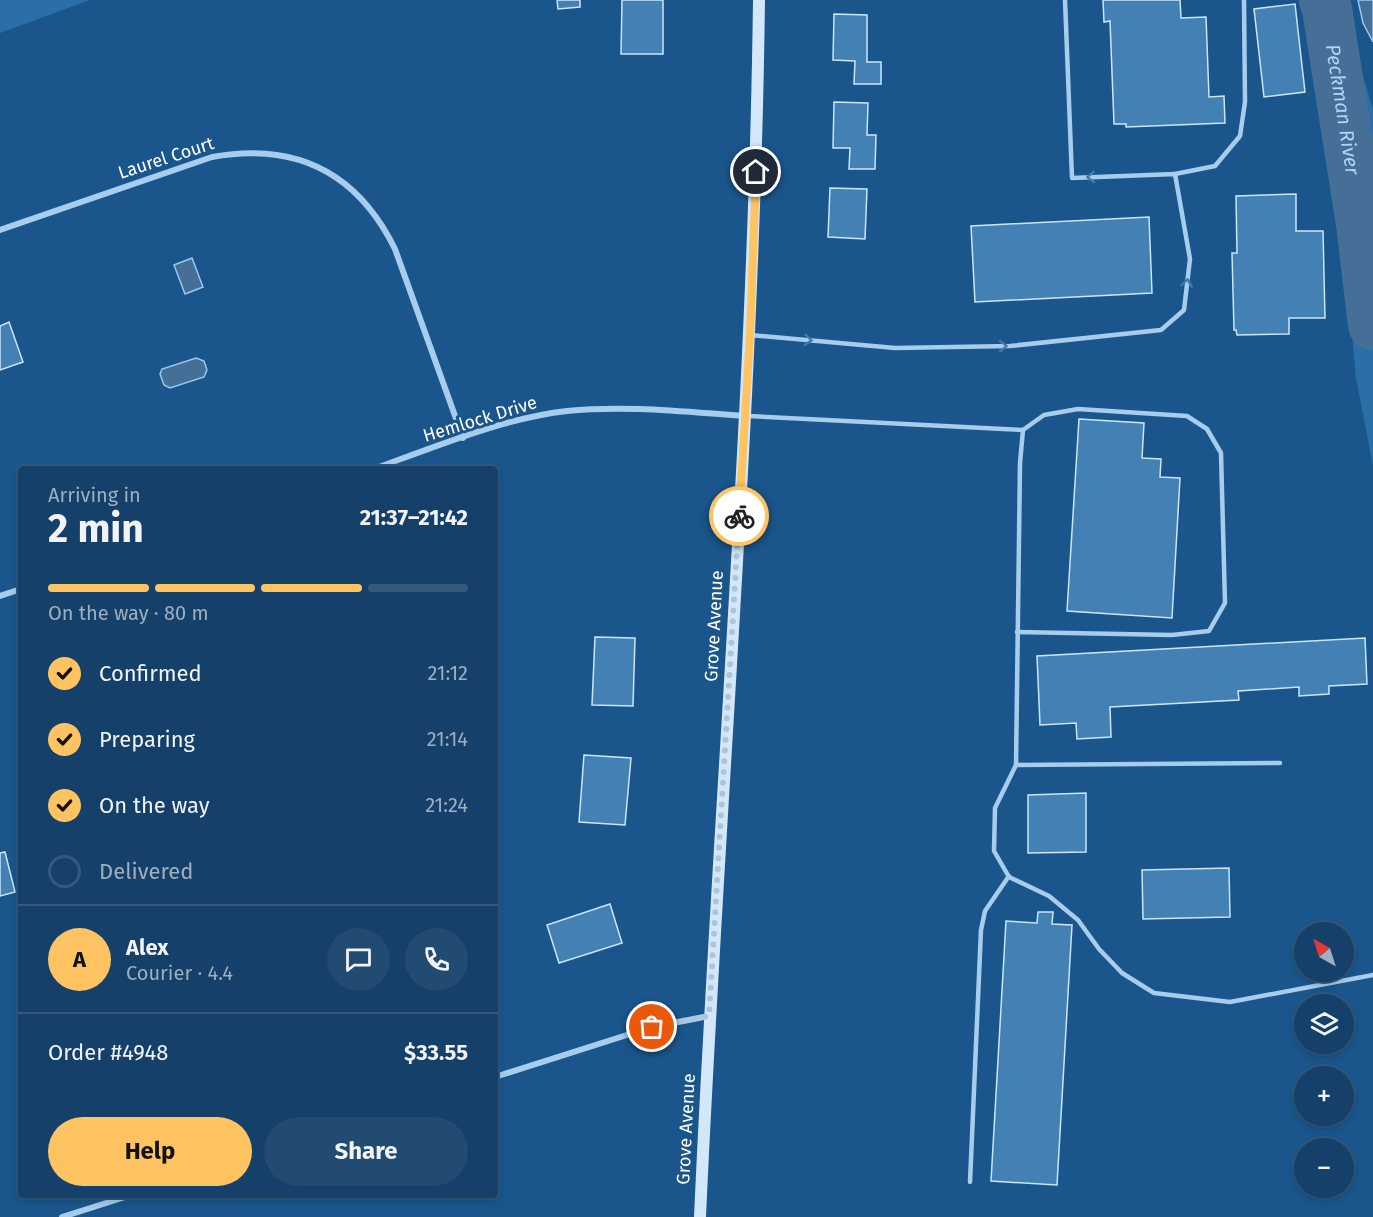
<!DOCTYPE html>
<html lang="en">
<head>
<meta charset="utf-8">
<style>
  :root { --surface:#144069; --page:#214b71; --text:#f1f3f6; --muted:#9dafc0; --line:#33597d; --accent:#ffc362 }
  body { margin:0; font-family:"Fira Sans",sans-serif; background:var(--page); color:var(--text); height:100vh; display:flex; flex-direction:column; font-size:22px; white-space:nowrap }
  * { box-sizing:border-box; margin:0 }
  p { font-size:20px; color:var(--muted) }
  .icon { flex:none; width:33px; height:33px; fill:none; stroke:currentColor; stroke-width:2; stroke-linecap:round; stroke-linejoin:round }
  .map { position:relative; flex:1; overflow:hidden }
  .sheet { position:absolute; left:18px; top:466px; width:480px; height:732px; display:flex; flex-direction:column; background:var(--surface); border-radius:6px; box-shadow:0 3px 9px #0003,0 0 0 2px var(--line) }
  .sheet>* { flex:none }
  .needle { width:39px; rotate:321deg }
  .buttons { position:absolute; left:1294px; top:922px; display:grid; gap:12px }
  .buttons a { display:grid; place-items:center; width:60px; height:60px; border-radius:50%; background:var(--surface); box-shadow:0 3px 9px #0003,0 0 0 2px var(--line); font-size:30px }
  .pin { position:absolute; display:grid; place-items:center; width:51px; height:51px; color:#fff; margin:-26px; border:3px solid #fff; border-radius:50%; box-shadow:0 2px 6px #0007 }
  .courier { position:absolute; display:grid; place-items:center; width:60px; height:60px; margin:-30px; border:4px solid #ffc362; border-radius:50%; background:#fff; color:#222; box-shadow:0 2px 8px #0007 }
  .headline em { font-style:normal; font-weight:700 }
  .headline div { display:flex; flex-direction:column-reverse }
  .headline { display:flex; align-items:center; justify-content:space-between; height:102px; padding:0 30px }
  h1 { font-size:39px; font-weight:700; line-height:45px }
  .bar { display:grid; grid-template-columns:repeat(4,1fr); gap:9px 6px; align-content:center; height:72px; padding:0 30px }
  .bar i { height:8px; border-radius:4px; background:var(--line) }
  .bar .current { background:var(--accent) }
  .bar p { grid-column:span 4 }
  .line { display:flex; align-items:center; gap:15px; padding:0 30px; border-top:2px solid var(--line) }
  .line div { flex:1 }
  .round { display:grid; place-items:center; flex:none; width:63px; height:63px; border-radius:32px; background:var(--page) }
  ol { padding:0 30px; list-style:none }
  li { display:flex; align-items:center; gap:18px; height:66px }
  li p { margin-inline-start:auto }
  li .icon { padding:6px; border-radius:50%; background:var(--accent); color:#111; stroke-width:4 }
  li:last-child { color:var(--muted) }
  li i { width:33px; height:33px; border:3px solid var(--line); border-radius:50% }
  .cta { display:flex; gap:12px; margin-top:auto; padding:12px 30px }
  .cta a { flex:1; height:69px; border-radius:36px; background:var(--accent); color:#111; font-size:24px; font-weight:700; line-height:69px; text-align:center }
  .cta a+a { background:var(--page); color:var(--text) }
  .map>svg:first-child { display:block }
</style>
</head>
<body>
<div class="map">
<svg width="1373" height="1217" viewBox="0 0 1373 1217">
  <rect width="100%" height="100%" fill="#1a568c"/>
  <g fill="#2a6fa8">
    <polygon points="0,0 90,0 0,33"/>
    <polygon points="1307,0 1340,0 1373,109 1373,466 1356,378 1343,232"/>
  </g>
  <g fill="#456f96" stroke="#99c9f0" stroke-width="1.5">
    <polygon points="1358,0 1373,0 1373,42 1363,23"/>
    <polygon points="192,258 203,287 185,294 174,265"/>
    <polygon points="196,358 204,361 207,370 204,377 170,388 164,385 160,374 162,369"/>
  </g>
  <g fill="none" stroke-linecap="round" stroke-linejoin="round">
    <path stroke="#456f96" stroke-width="50" id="s1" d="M1324 0 1327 9 1361 224 1373 325"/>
  </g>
  <g fill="#4380b4" stroke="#cbe5fa" stroke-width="1.5">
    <polygon points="557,0 580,0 580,7 558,9"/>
    <polygon points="622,0 663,0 663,54 621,54"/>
    <polygon points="1103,0 1180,0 1181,18 1206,17 1209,97 1224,96 1225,123 1126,127 1126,124 1114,124 1110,21 1104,22"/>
    <polygon points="1295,4 1305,92 1264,97 1254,9"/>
    <polygon points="834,14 867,15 867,62 881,62 881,84 854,84 855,61 833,60"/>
    <polygon points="834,102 868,103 867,135 876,135 875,169 849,169 850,148 833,148"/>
    <polygon points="830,188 867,189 865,239 828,237"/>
    <polygon points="1296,194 1296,231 1323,231 1325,318 1289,318 1289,334 1237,335 1236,330 1234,330 1232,253 1237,253 1236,196"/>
    <polygon points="1149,217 1152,293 975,302 971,226"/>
    <polygon points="9,322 23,362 0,370 0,326"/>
    <polygon points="1079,419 1144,423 1142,458 1161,459 1160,477 1180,478 1172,618 1067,611"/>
    <polygon points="595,637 635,638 633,706 592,705"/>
    <polygon points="1365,638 1367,684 1329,686 1329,694 1299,696 1299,687 1238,691 1239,700 1110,707 1111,737 1077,739 1076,723 1040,725 1037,656"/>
    <polygon points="584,755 631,758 625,825 579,822"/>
    <polygon points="1086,793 1086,852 1028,853 1028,795"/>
    <polygon points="5,852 15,892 0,896 0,853"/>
    <polygon points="1229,868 1230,917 1143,919 1142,870"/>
    <polygon points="610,904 622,943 559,963 547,925"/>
    <polygon points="1038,912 1053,912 1052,924 1072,925 1057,1185 991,1181 1006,921 1037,923"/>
  </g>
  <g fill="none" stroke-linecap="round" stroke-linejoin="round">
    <g stroke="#a6cded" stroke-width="4.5">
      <polyline points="1175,174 1215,166 1240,136 1245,102 1244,0"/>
      <polyline points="750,335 895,348 1010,346 1161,330 1184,310 1190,259 1175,174 1072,178 1065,0"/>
      <polyline points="748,416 1023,430 1020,463 1016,765 1280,763"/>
      <polyline points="1017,632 1172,635 1209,631 1225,603 1221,453 1207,429 1187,416 1078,409 1044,415 1023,430"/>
      <polyline points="1016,765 995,808 994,851 1009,877 1049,896 1078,920 1099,949 1122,973 1154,993 1230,1002 1373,975"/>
      <polyline points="970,1182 981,930 985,911 1009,876"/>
    </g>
    <g stroke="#a6cded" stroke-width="6">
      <path d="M0 230 212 157C296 142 357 172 395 249L463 438"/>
      <path d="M371 470C432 448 503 418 567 411 626 405 686 412 745 416"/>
      <polyline points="0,596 21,589"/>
      <polyline points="495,1077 652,1027 709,1016"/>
      <polyline points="62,1217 128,1196"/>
    </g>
    <path stroke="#d2e7fa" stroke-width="12" d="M700 1217C718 811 754 406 759 0"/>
  </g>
  <defs><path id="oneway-chevron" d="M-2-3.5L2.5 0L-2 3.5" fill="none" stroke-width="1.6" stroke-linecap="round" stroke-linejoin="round" transform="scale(1.5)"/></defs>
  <g stroke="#447aa9">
    <use href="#oneway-chevron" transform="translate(1091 177) rotate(178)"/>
    <use href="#oneway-chevron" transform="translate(1187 283) rotate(-82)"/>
    <use href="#oneway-chevron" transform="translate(808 340) rotate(5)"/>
    <use href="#oneway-chevron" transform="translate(1003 346) rotate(-2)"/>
  </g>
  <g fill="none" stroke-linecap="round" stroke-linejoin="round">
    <polyline stroke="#afc4d7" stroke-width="6" stroke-dasharray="0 10.8" points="652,1027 709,1016 739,516"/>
    <polyline stroke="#ffc362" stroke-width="8" points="739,516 750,335 756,172"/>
  </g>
  <g text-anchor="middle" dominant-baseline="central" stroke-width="6" stroke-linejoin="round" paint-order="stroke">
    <g font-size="18" fill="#fff" stroke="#1a568c">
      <text transform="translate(166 158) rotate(-18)">Laurel Court</text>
      <text transform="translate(480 419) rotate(-17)">Hemlock Drive</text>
      <text transform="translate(714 626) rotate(-87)">Grove Avenue</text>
      <text transform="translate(686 1129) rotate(-87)">Grove Avenue</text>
    </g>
    <g font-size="20" font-style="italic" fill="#b2d6f5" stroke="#1a568c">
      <text stroke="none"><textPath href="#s1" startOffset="111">Peckman River</textPath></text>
    </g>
  </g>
</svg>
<div class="buttons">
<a><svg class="needle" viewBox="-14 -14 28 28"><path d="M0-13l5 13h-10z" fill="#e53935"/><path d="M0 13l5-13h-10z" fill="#9dafc0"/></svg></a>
<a><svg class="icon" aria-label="layers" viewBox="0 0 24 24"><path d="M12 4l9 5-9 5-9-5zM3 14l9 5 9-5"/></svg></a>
<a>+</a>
<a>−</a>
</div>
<div class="pin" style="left:652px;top:1027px;background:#ea580c"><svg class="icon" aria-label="bag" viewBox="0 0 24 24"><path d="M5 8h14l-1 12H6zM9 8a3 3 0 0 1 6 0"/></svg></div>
<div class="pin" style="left:756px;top:172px;background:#1f2937"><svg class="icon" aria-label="home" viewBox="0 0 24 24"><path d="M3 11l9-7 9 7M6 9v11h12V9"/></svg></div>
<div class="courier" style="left:739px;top:516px"><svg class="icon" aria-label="bike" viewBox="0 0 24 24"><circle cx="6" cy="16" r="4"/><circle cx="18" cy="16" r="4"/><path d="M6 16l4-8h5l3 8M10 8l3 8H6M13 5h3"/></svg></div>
<section class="sheet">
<div class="headline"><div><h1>2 min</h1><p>Arriving in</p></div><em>21:37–21:42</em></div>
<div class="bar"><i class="current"></i><i class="current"></i><i class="current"></i><i></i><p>On the way · 80 m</p></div>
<ol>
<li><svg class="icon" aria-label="check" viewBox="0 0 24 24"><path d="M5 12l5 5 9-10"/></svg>Confirmed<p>21:12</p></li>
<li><svg class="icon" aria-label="check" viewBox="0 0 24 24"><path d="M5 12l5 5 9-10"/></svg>Preparing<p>21:14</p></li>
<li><svg class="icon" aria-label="check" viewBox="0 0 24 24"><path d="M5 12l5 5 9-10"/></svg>On the way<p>21:24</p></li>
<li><i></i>Delivered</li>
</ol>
<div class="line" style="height:108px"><b class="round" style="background:var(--accent);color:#111">A</b><div><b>Alex</b><p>Courier · 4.4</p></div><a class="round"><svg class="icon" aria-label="chat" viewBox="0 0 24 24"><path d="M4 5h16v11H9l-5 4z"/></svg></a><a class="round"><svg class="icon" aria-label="phone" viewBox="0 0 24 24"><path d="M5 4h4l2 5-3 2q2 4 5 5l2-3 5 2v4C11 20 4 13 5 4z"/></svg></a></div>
<div class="line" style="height:78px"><div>Order #4948</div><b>$33.55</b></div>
<div class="cta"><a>Help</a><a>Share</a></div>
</section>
</div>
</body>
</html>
